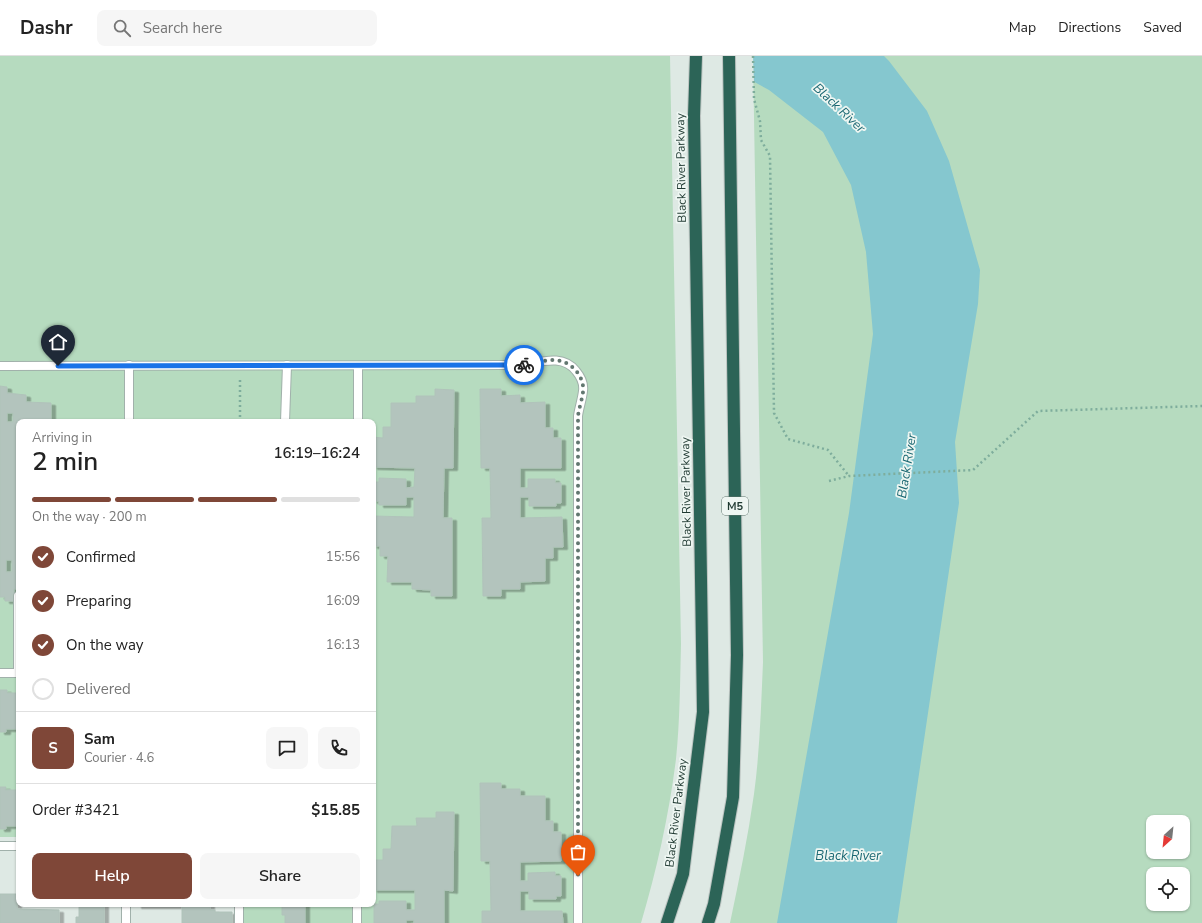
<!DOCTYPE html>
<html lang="en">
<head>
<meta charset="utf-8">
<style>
  :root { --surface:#fff; --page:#f6f6f6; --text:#222; --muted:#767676; --line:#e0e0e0; --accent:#7f4738 }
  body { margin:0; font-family:"Nunito Sans",sans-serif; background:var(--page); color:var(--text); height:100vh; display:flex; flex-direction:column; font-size:15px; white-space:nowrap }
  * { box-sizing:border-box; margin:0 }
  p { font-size:13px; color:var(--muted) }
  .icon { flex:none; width:22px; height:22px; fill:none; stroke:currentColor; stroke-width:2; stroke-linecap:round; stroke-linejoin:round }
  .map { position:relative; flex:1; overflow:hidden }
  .sheet { position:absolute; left:16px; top:363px; width:360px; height:488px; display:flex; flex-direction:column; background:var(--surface); border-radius:8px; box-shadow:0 1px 3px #0004 }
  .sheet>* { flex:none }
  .needle { width:26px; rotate:207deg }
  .buttons { position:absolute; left:1146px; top:759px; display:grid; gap:8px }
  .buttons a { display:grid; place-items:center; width:44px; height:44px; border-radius:8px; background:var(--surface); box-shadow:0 1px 3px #0004; font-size:20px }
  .pin { position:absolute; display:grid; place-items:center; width:34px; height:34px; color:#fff; margin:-41px -17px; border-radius:50% 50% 50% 0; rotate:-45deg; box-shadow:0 0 4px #0007 }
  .pin .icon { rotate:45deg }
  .courier { position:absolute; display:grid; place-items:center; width:40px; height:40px; margin:-20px; border:3px solid #1a73e8; border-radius:50%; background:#fff; color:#222; box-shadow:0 1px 5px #0007 }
  .headline em { font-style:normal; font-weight:600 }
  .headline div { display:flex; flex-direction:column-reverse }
  .headline { display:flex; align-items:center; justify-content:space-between; height:68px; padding:0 16px }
  h1 { font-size:26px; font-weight:600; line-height:30px }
  .bar { display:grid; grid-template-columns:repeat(4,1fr); gap:6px 4px; align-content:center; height:48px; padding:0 16px }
  .bar i { height:5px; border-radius:3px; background:var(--line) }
  .bar .active { background:var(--accent) }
  .bar p { grid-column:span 4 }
  .line { display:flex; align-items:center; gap:10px; padding:0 16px; border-top:1px solid var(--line) }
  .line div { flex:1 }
  .round { display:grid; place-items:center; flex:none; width:42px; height:42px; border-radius:8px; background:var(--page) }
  ol { padding:0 16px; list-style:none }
  li { display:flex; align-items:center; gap:12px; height:44px }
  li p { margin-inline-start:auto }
  li .icon { padding:4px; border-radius:50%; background:var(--accent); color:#fff; stroke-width:4 }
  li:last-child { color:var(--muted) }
  li i { width:22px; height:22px; border:2px solid var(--line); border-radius:50% }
  .action { display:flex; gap:8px; margin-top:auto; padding:8px 16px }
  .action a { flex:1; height:46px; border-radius:8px; background:var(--accent); color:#fff; font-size:16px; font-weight:600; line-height:46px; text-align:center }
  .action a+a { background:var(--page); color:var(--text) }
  header { display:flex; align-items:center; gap:24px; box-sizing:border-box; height:56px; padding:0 20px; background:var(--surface); border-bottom:1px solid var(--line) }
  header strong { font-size:19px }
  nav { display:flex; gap:22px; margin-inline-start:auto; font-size:14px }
  .search { width:280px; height:36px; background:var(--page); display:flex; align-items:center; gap:10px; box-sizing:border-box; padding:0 14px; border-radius:8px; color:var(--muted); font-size:15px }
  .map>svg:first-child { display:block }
</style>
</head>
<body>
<header>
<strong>Dashr</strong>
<div class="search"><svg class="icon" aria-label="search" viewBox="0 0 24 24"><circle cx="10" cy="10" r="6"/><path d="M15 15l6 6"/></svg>Search here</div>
<nav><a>Map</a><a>Directions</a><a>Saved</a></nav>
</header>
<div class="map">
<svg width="1202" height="867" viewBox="0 0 1202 867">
  <defs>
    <filter id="shadow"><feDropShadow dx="4.5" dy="2.5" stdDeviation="0" flood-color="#0004"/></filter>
  </defs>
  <rect width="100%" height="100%" fill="#dee9e4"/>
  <g fill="#b6dbbf" fill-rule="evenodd">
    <path d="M0 0H670L681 588C680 626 680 665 676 703 669 759 657 813 641 867H244V848H373V366H19V781H0Z"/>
    <path d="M753 0H1202V867H730C739 824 748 781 754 738 760 694 761 650 763 606ZM1153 766H1183V796H1153ZM1153 818H1183V848H1153Z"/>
  </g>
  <polygon fill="#85c7cf" points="707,0 884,0 889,5 927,55 949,105 980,214 978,248 955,386 959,447 897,867 777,867 849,457 873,278 866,196 851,129 823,76 769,34"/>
  <polygon fill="#dee9e4" points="705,0 753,0 754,27 707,2"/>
  <g fill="#b3c4bd" stroke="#b0c3ba" fill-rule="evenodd" filter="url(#shadow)">
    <path d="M0 330 7 331V337L26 339V346L51 347V366H19V533H14V545H5V541H0ZM7 357H13V366H7ZM6 504H12V516H6Z"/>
    <polygon points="435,333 454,334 453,412 444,412 443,462 452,462 452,540 431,540 431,534 412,533 412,526 387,526 388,500 380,500 380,490 373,490 373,460 414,461 414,441 406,441 406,449 379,449 379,445 373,445 373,426 379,426 379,422 406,423 406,432 414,431 415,412 373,411 373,381 383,382 383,371 391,371 391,347 416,347 416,340 435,340"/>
    <polygon points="480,333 501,333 501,340 520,339 520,347 545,346 545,372 553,372 553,382 561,382 561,412 520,412 520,432 528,432 528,423 555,423 555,427 561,427 561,447 556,447 556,450 529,450 529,441 520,441 520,462 562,461 563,491 553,491 553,502 545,502 545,525 520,526 520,533 501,533 501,540 483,540 482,462 491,462 490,412 481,412"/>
    <polygon points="0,634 7,634 7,637 19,637 19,673 6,673 6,676 0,676"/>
    <polygon points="480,727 501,727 501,733 520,733 520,740 545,740 545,765 553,765 553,776 561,776 561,805 520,806 520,825 528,825 528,817 555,816 555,820 561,820 561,840 556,840 556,843 529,843 529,835 520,835 520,855 562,855 563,867 482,867 482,855 491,855 490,805 481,805"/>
    <polygon points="0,731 6,731 5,734 19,734 19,770 6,770 6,773 0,773"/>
    <polygon points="436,756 454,756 453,835 444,834 444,867 414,867 414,864 406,864 406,867 374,867 374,848 379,848 379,845 406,845 406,854 415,854 415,834 373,834 373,804 383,804 383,793 391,793 392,770 417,770 416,762 436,762"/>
    <polygon points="0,838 17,838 17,853 59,854 59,867 0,867"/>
    <polygon points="79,848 104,848 104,867 76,867 76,861 79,861"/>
    <polygon points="137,848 210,848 210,854 215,854 215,856 232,856 232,867 182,867 182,850 137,850"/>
    <polygon points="282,848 305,848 305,867 285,867 285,859 282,859"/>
  </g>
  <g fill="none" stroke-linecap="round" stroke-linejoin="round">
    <g stroke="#a1b1ab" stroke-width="10">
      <g id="lane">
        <path d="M0 310 520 309C539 307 562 297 576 315 581 321 584 328 583 335 582 344 579 352 578 360V867"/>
        <polyline points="358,310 358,366"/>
        <polyline points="129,366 129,309"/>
        <polyline points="285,366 287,309"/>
        <polyline points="18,540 18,617"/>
        <polyline points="0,617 19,617"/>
        <polyline points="0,790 19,790"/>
        <polyline points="239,848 239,867"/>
        <polyline points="126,867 126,848"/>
        <polyline points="357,867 357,848"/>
      </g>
    </g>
    <g stroke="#bcc4c1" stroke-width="14">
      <g id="highway">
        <polyline points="667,867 683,818 703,656 694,60 696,0"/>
        <polyline points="708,867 714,848 733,741 737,599 729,0"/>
      </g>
    </g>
    <g stroke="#7ead9c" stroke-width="2.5" stroke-dasharray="2 3" stroke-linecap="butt">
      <polyline points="753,0 754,43 760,65 761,84 770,100 774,357 788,383 828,394 849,420"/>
      <polyline points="240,366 240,321"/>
      <polyline points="829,425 849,420 973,414 1038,355 1202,350"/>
    </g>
    <use href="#lane" stroke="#fff" stroke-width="8"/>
    <use href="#highway" stroke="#2c6457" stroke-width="12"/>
  </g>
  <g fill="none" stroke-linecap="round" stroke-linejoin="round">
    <path stroke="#627770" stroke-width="4" stroke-dasharray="0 7.2" d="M524 309C533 308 543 304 552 304 569 303 585 319 583 336 582 344 579 352 578 360V820"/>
    <polyline stroke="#1a73e8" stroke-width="5" points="58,310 524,309"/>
  </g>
  <g text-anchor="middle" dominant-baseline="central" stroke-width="3.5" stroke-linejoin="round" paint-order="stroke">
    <rect fill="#eef6f2" stroke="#5d726b" stroke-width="1" x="722" y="441" width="26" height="18" rx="3"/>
    <g font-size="11" font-weight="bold" fill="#1f3931">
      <text x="735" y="450">M5</text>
    </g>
    <g font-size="12" fill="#1f3931" stroke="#eef6f2">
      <text transform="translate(681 112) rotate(-91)">Black River Parkway</text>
      <text transform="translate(686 436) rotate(-91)">Black River Parkway</text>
      <text transform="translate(676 757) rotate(-83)">Black River Parkway</text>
    </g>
    <g font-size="13" font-style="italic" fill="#1b6873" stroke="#eef6f2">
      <text transform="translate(839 52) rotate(43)">Black River</text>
      <text transform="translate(907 410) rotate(-81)">Black River</text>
      <text x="848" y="800">Black River</text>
    </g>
  </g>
</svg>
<div class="buttons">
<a><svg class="needle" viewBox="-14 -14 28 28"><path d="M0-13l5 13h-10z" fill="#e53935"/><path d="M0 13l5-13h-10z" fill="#767676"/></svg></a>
<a><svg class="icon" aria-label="locate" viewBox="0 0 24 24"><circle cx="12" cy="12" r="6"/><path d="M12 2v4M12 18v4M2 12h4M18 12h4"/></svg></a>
</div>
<div class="pin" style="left:578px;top:820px;background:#ea580c"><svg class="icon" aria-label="bag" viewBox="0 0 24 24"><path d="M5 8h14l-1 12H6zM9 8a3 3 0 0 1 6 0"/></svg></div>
<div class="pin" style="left:58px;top:310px;background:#1f2937"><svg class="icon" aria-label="home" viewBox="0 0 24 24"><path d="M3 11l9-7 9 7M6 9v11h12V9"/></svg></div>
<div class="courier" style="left:524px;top:309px"><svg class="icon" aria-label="bike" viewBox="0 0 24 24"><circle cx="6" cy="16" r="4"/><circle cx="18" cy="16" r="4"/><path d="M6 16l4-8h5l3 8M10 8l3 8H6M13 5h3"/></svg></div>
<section class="sheet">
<div class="headline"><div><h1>2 min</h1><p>Arriving in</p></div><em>16:19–16:24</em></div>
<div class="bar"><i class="active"></i><i class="active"></i><i class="active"></i><i></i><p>On the way · 200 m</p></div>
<ol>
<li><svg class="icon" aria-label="check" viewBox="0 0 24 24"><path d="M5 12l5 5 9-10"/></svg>Confirmed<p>15:56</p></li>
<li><svg class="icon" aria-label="check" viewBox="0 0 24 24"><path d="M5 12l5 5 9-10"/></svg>Preparing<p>16:09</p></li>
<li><svg class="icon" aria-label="check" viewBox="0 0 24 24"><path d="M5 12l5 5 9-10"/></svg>On the way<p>16:13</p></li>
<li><i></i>Delivered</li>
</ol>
<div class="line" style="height:72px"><b class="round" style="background:var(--accent);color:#fff">S</b><div><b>Sam</b><p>Courier · 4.6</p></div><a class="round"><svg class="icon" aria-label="chat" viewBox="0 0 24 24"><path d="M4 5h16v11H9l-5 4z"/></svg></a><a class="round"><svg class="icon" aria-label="phone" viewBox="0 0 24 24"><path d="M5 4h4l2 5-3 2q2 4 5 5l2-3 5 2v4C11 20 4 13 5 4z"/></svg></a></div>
<div class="line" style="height:52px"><div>Order #3421</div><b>$15.85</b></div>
<div class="action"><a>Help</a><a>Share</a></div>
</section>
</div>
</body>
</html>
